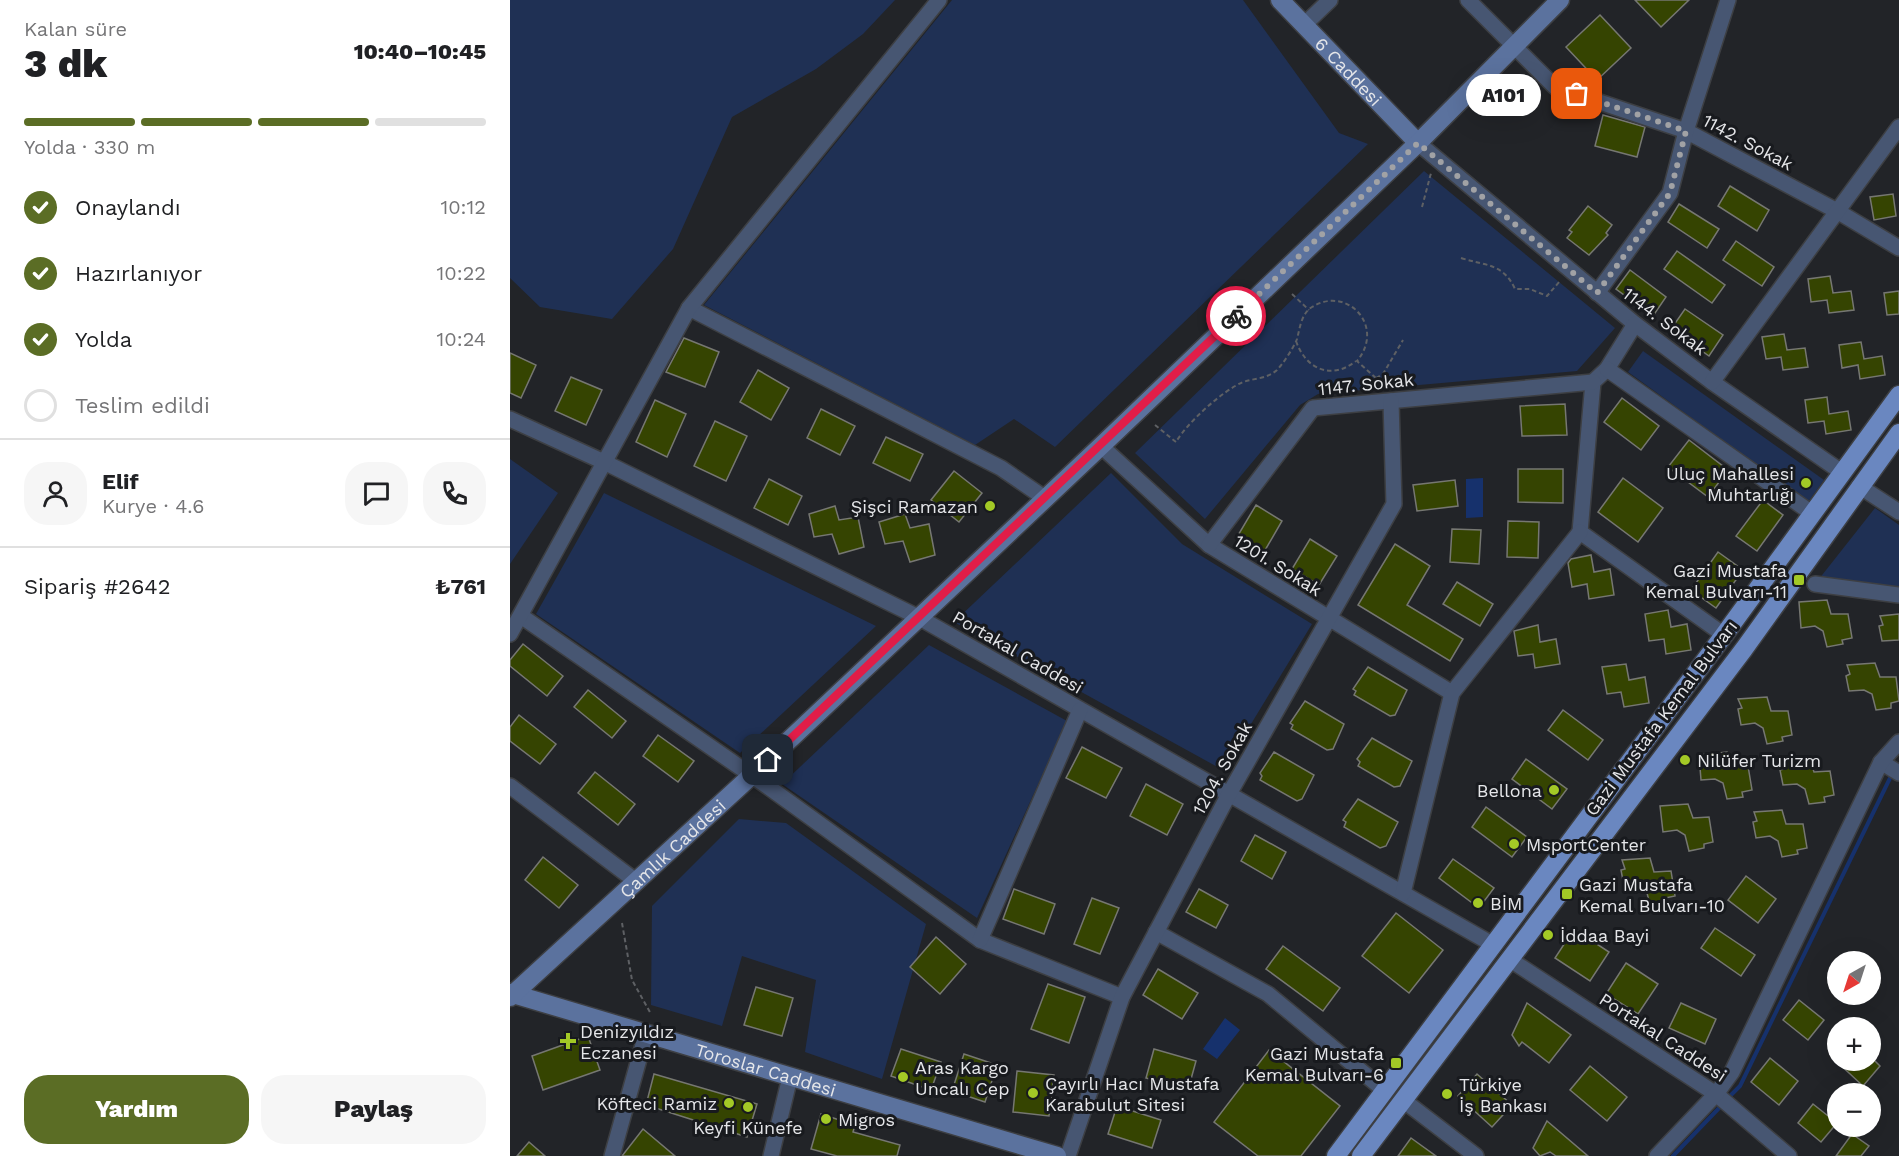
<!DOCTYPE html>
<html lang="tr">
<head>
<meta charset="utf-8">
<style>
  :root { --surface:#fff; --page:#f6f6f6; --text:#202124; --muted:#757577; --line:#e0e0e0; --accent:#5b6d25 }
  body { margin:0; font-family:"Work Sans",sans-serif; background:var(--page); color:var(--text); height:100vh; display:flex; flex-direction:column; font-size:22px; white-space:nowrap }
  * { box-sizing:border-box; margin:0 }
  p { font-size:20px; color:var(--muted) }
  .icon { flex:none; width:33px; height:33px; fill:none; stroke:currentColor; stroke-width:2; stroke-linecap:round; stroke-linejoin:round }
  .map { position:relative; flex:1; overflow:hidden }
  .panel { display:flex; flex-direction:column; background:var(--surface); width:510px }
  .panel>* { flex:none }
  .needle { width:39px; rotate:219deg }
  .buttons { position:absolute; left:1317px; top:951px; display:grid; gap:12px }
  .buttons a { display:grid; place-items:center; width:54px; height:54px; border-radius:50%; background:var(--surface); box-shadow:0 6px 24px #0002; font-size:30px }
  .pin { position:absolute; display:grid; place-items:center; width:51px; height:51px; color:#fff; margin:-26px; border-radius:12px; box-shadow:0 3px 9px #0006 }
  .courier { position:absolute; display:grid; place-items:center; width:60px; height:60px; margin:-30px; border:4px solid #e11d48; border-radius:50%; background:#fff; color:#222; box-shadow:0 2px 8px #0007 }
  .bubble { position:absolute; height:42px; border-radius:21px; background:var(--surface); box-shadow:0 6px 24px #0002; font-size:20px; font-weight:800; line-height:42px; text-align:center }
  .summary em { font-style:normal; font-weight:800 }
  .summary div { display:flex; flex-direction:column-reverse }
  .summary { display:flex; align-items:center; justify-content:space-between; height:102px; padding:0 24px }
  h1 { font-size:39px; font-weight:800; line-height:45px }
  .bar { display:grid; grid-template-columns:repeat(4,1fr); gap:9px 6px; align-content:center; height:72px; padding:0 24px }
  .bar i { height:8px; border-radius:4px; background:var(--line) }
  .bar .selected { background:var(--accent) }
  .bar p { grid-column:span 4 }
  .line { display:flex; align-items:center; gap:15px; padding:0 24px; border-top:2px solid var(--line) }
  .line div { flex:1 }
  .round { display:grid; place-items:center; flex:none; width:63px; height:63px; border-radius:24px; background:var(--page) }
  ol { padding:0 24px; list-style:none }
  li { display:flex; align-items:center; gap:18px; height:66px }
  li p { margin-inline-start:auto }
  li .icon { padding:6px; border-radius:50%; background:var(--accent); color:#fff; stroke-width:4 }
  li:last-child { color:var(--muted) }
  li i { width:33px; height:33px; border:3px solid var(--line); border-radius:50% }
  .cta { display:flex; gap:12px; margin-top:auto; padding:12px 24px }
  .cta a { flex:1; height:69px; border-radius:24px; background:var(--accent); color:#fff; font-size:24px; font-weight:800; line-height:69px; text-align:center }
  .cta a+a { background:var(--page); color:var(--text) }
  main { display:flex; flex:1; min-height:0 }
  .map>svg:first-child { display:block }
</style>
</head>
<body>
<main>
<section class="panel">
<div class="summary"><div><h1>3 dk</h1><p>Kalan süre</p></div><em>10:40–10:45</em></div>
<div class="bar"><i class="selected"></i><i class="selected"></i><i class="selected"></i><i></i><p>Yolda · 330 m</p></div>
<ol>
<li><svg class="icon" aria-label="check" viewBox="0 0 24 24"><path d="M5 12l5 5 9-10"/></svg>Onaylandı<p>10:12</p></li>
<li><svg class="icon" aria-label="check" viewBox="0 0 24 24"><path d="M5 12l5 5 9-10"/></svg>Hazırlanıyor<p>10:22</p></li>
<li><svg class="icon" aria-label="check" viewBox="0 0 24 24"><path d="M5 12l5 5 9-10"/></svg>Yolda<p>10:24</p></li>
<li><i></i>Teslim edildi</li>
</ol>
<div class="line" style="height:108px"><a class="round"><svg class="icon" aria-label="person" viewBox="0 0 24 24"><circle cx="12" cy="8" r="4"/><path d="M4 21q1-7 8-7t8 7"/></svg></a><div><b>Elif</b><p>Kurye · 4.6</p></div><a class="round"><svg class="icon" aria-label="chat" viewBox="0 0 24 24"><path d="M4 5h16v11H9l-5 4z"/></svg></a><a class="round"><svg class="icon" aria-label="phone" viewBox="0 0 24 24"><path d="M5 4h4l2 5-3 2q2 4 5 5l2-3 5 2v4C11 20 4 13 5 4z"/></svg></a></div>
<div class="line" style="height:78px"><div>Sipariş #2642</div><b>₺761</b></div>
<div class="cta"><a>Yardım</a><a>Paylaş</a></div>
</section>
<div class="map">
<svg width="1389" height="1156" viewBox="0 0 1389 1156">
  <rect width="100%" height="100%" fill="#222428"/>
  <g fill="#1f3054">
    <polygon points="0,0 385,0 353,34 306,69 222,117 163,249 102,319 30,307 0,278"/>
    <polygon points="442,0 733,0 829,133 858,144 545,447 504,419 465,445 194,305"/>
    <polygon points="914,171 1105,328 1067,371 808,394 790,405 695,519 625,453"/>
    <polygon points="1133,351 1314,480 1298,502 1118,372"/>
    <polygon points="0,459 48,493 0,564"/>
    <polygon points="601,473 672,544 802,624 713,770 444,622"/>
    <polygon points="94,493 366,626 230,753 26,614"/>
    <polygon points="1365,508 1389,525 1389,587 1309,579"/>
    <polygon points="419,645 557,721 467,918 272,784"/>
    <polygon points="229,819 276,823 416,924 372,1079 295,1052 306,980 232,956 212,1026 141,1005 142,906"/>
  </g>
  <g fill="#16316c">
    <polygon points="973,478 973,517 956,518 956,479"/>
    <polygon points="715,1018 730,1030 707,1059 693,1049"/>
  </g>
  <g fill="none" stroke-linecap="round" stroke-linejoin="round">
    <g stroke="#16316c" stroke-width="4">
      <polyline points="1217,1099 1230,1086 1383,772"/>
      <polyline points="1163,1156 1212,1105"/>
    </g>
  </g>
  <g fill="#354401" stroke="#767772" stroke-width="1.5">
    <polygon points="1125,0 1179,0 1151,27"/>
    <polygon points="1090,15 1121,48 1087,80 1056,47"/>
    <polygon points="1093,115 1135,127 1127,157 1085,146"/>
    <polygon points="1220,186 1259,210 1247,231 1208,206"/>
    <polygon points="1383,194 1386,216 1364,220 1360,197"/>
    <polygon points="1169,204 1209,229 1197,248 1158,222"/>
    <polygon points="1078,206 1102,225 1096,233 1098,235 1079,255 1057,238 1062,232 1059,230"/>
    <polygon points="1226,241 1264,267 1252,286 1213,260"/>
    <polygon points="1167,251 1215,285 1202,303 1154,269"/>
    <polygon points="1120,270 1156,297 1143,316 1106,289"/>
    <polygon points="1320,276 1323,293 1341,291 1344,310 1319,313 1317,300 1301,302 1298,279"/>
    <polygon points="1389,291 1389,314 1377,315 1374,293"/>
    <polygon points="1175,309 1213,335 1199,356 1161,329"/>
    <polygon points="1274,334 1277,350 1295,348 1298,367 1273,370 1271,357 1256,359 1252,337"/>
    <polygon points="174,338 209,352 195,387 156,372"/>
    <polygon points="1351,342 1354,359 1372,356 1375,375 1350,379 1348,365 1332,368 1329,345"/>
    <polygon points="0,353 26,365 11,398 0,393"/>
    <polygon points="248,370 279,388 261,420 230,402"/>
    <polygon points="61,377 92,390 76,425 45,411"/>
    <polygon points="1317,397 1319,414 1338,411 1341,430 1316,434 1314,421 1298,423 1295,400"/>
    <polygon points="1112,398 1149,426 1131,450 1094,422"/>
    <polygon points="145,400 176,414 157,457 126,442"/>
    <polygon points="1055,404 1057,435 1012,436 1010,406"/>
    <polygon points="311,409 345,426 330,455 297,438"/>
    <polygon points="205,421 237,436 216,481 184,466"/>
    <polygon points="376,437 413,454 400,481 363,463"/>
    <polygon points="1179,440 1218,470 1198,497 1158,467"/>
    <polygon points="1008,469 1053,469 1053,503 1008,502"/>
    <polygon points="444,471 472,493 449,522 421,500"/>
    <polygon points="1113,478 1153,508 1128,542 1088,512"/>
    <polygon points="259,479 292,496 278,525 244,508"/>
    <polygon points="945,480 948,506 907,511 903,485"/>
    <polygon points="1253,500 1273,515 1247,551 1226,536"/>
    <polygon points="746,505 772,521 754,552 727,537"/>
    <polygon points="325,506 329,520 348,517 354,547 329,554 322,534 304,537 299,514"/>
    <polygon points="395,514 400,528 419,524 425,555 400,562 393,541 375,544 369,522"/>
    <polygon points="998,521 1029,522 1028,558 997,557"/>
    <polygon points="942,529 971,530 969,564 940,562"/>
    <polygon points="800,539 827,556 809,585 782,569"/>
    <polygon points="885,544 920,566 897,605 953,639 940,661 848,605"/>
    <polygon points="1208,552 1233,570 1206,608 1181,590"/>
    <polygon points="1081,555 1084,572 1100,569 1104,595 1079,599 1077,584 1062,587 1058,563 1061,559"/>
    <polygon points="947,582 983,604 970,626 933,604"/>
    <polygon points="1317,600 1321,614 1338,614 1342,638 1332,640 1333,644 1317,647 1313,631 1305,626 1291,628 1289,602"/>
    <polygon points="1158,610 1161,627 1177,624 1181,650 1156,654 1154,639 1139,641 1135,614"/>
    <polygon points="1389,614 1389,640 1372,641 1369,626 1373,625 1370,616"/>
    <polygon points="1028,625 1030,642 1046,639 1050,664 1025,668 1023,654 1008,656 1004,631"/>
    <polygon points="13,644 53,676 37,696 0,666 0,660"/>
    <polygon points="1365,663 1370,677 1386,677 1389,701 1381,703 1381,708 1366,710 1362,694 1354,690 1339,691 1336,676 1340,674 1337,665"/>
    <polygon points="1116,664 1119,680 1135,677 1139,703 1114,707 1111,692 1097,694 1092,667"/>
    <polygon points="858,667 897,690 885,715 880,716 844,695 846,691 843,689"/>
    <polygon points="78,690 116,721 102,738 64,707"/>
    <polygon points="1257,697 1261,711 1278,711 1282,735 1272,737 1273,741 1257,744 1253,728 1245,723 1231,725 1228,709 1232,708 1228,699"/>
    <polygon points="795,701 834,724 823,749 817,750 781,729 783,725 780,723"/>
    <polygon points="1053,710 1093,740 1078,760 1038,730"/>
    <polygon points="9,715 46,744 30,764 0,741 0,727"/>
    <polygon points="148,735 184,761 168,782 133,756"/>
    <polygon points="862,738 902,761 890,786 884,787 848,766 850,762 847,759"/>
    <polygon points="572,747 612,768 596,798 556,778"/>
    <polygon points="764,752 804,775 792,799 787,801 750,780 752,776 750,773"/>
    <polygon points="1217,752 1221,766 1238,766 1242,790 1232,792 1233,797 1217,799 1213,783 1205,779 1191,780 1189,755"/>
    <polygon points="1299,757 1304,772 1320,771 1324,795 1314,797 1315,802 1299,804 1295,789 1287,784 1273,785 1270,770 1274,769 1271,760"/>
    <polygon points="1016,759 1057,789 1042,809 1002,779"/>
    <polygon points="85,772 125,804 108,825 68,793"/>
    <polygon points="636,784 673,804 657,835 620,816"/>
    <polygon points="848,799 888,822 876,846 870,848 834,827 836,822 833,820"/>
    <polygon points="1178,804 1183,818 1199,817 1203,842 1194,844 1194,848 1179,851 1175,835 1167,830 1153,832 1150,806"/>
    <polygon points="976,807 1017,837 1002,857 962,827"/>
    <polygon points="1272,810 1276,824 1293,824 1297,848 1287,850 1288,854 1272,857 1268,841 1260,836 1246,838 1243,822 1247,821 1244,812"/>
    <polygon points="745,835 776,852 762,879 731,861"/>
    <polygon points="33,857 68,885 49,908 15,880"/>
    <polygon points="1140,858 1144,872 1161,871 1165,896 1155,898 1156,902 1140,905 1136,889 1128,884 1114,886 1111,870 1115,869 1112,860"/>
    <polygon points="943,859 984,888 969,908 929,878"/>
    <polygon points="1236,876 1266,899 1248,923 1218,900"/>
    <polygon points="504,889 545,904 534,934 493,919"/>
    <polygon points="689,889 718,905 706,928 676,912"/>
    <polygon points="582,898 609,908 590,954 564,944"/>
    <polygon points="886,913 933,950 899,993 852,956"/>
    <polygon points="1205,928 1245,955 1231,976 1191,948"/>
    <polygon points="1064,929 1099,952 1080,981 1045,958"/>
    <polygon points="426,937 456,964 430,994 400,967"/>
    <polygon points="773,946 830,988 813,1011 756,969"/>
    <polygon points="1116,963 1148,984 1128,1014 1096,994"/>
    <polygon points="648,969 688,993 672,1019 633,995"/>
    <polygon points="538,984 575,997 559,1043 521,1029"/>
    <polygon points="246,987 283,998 272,1036 234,1025"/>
    <polygon points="1289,1000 1314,1020 1298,1040 1273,1020"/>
    <polygon points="1017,1003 1061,1035 1039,1063 1012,1042 1009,1046 1002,1035"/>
    <polygon points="1171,1003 1206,1019 1195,1044 1159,1028"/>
    <polygon points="78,1036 90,1070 33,1090 22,1056"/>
    <polygon points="391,1049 431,1062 421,1090 381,1076"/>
    <polygon points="644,1049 686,1061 678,1090 636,1078"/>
    <polygon points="759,1050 830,1106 791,1156 748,1156 704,1122"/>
    <polygon points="454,1054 487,1065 475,1102 442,1091"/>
    <polygon points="1260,1058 1288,1081 1269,1105 1241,1082"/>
    <polygon points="1325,1060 1364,1060 1370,1066 1353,1086"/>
    <polygon points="1080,1066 1117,1097 1097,1121 1060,1090"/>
    <polygon points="507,1071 544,1075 539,1116 503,1112"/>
    <polygon points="144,1074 247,1104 237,1137 136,1105"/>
    <polygon points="967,1074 1002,1105 982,1127 948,1096"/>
    <polygon points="1303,1104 1327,1123 1311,1142 1288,1123"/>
    <polygon points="607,1106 651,1120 642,1148 598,1134"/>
    <polygon points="311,1114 345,1125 343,1132 390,1145 387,1156 327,1156 301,1149"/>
    <polygon points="1037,1121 1078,1156 1046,1156 1040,1152 1030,1156 1023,1148"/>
    <polygon points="133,1129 165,1156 112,1156"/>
    <polygon points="1342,1134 1359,1146 1351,1156 1326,1156"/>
    <polygon points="901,1138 926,1156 888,1156"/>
    <polygon points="19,1142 35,1156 7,1156"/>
  </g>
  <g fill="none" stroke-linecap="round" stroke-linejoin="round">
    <g stroke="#3d3f43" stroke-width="18">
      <g id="street">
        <polyline points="958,0 1045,87 1176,131 1327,211 1389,248"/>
        <polyline points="794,25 820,0"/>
        <polyline points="908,143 1125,324 1202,382 1333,473"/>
        <polyline points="1087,293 1160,193 1176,131 1218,0"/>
        <polyline points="179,308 491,468 536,499"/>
        <polyline points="1125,324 1097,369 1083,382 1070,532 1214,635"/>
        <polyline points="1097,369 1303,514"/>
        <polyline points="1202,382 1389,127"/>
        <polyline points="0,419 94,462 408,617 982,944"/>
        <polyline points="591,446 699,545 942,693"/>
        <polyline points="1349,486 1389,512"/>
        <polyline points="699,545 803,408 1083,382"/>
        <polyline points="1305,584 1389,595"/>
        <polyline points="11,616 257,786 470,940 612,997"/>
        <polyline points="0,634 179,308 429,0"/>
        <polyline points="1371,762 1389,773"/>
        <polyline points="0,786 127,882"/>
        <polyline points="893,893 942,693 1070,532"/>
        <polyline points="646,932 758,994 874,1090"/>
        <polyline points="470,940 570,710"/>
        <polyline points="999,959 1206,1094 1279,1156"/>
        <polyline points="893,1100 966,1156"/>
        <polyline points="102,1156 136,1034"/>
        <polyline points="261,1156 280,1077"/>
        <polyline points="558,1156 612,997 719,794 884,504 881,401"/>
        <polyline points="1147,1156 1206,1094 1222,1072 1371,762 1389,742"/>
      </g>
    </g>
    <g stroke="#3d3f43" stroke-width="21">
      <g id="secondary">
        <path id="s1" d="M770 0 908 143"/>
        <path id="s2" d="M0 993 547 1156"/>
        <path id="s3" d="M0 997 241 776 591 446 908 143 1050 0"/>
      </g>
    </g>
    <g stroke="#3d3f43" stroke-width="21">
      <g id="primary">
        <polyline points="826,1156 1214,635 1389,395"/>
        <polyline points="851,1156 1234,649 1389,433"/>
      </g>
    </g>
    <g stroke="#5e6064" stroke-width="2" stroke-dasharray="4.5 3" stroke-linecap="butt">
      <polyline points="912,207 921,173"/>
      <path d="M951 258C976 266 993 263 1005 289H1020L1037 296 1050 281"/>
      <polyline points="782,294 799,310"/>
      <path d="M786 341C796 370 822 380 846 361"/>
      <polyline points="866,378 873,374 893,340"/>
      <path d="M645 425 666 442C677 423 712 391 733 382 745 378 757 379 767 370 773 364 784 347 787 339 790 328 791 314 802 307 837 285 876 326 847 361L866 378 869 389"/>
      <polyline points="112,923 122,980 141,1014"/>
    </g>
    <use href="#street" stroke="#475672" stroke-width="15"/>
    <use href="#secondary" stroke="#5b729e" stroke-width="18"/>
    <use href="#primary" stroke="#6a87c0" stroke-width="18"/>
  </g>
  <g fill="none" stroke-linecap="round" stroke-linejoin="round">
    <polyline stroke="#a1a2a5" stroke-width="6" stroke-dasharray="0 10.8" points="726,316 908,143 1087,293 1160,193 1176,131 1067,94"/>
    <polyline stroke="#e11d48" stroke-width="8" points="258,760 726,316"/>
  </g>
  <g fill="#a3c926" stroke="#181a1e" stroke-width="2">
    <circle cx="1296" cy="483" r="6"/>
    <circle cx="480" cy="506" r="6"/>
    <rect x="1283" y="574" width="12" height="12" rx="3"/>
    <circle cx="1175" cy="760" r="6"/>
    <circle cx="1044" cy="790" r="6"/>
    <circle cx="1004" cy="844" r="6"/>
    <rect x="1051" y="888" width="12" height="12" rx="3"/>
    <circle cx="968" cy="903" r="6"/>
    <circle cx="1038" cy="935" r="6"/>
    <path d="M55 1032h6v6h6v6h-6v6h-6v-6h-6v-6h6z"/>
    <rect x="880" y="1057" width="12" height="12" rx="3"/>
    <circle cx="393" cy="1077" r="6"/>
    <circle cx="523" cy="1093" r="6"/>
    <circle cx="937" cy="1094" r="6"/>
    <circle cx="219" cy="1103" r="6"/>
    <circle cx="238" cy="1107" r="6"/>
    <circle cx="316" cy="1119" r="6"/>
  </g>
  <g text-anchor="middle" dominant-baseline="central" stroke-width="6" stroke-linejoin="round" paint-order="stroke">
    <g font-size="18" fill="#e5e6e9" stroke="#181a1e">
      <text stroke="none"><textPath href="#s1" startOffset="99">6 Caddesi</textPath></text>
      <text transform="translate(1238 142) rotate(28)">1142. Sokak</text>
      <text transform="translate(1155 321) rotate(37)">1144. Sokak</text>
      <text transform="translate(856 384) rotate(-6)">1147. Sokak</text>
      <text transform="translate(768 565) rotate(32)">1201. Sokak</text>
      <text transform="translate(508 652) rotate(30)">Portakal Caddesi</text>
      <text transform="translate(1151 718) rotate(-53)">Gazi Mustafa Kemal Bulvarı</text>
      <text transform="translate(712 768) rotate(-61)">1204. Sokak</text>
      <text stroke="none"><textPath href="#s3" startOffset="220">Çamlık Caddesi</textPath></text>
      <text transform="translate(1153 1037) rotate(33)">Portakal Caddesi</text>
      <text stroke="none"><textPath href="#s2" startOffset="267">Toroslar Caddesi</textPath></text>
    </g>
    <g font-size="18" fill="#e5e6e9" stroke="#181a1e" text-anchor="start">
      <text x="1284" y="473" text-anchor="end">Uluç Mahallesi<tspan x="1284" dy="21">Muhtarlığı</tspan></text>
      <text x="468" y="506" text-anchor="end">Şişci Ramazan</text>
      <text x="1277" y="570" text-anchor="end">Gazi Mustafa<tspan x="1277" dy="21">Kemal Bulvarı-11</tspan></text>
      <text x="1187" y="760">Nilüfer Turizm</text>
      <text x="1032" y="790" text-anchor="end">Bellona</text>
      <text x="1016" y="844">MsportCenter</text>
      <text x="1069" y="884">Gazi Mustafa<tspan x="1069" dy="21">Kemal Bulvarı-10</tspan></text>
      <text x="980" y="903">BİM</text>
      <text x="1050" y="935">İddaa Bayi</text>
      <text x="70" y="1031">Denizyıldız<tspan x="70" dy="21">Eczanesi</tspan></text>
      <text x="874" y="1053" text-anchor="end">Gazi Mustafa<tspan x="874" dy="21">Kemal Bulvarı-6</tspan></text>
      <text x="405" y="1067">Aras Kargo<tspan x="405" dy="21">Uncalı Cep</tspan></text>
      <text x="535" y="1083">Çayırlı Hacı Mustafa<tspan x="535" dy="21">Karabulut Sitesi</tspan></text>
      <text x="949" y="1084">Türkiye<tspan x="949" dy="21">İş Bankası</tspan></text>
      <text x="207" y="1103" text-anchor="end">Köfteci Ramiz</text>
      <text x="328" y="1119">Migros</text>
      <text x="238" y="1127" text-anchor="middle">Keyfi Künefe</text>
    </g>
  </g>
</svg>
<div class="buttons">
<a><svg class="needle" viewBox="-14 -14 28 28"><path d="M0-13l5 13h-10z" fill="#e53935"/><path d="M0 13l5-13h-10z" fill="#757577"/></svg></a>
<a>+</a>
<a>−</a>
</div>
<div class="pin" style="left:1067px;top:94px;background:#ea580c"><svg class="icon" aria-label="bag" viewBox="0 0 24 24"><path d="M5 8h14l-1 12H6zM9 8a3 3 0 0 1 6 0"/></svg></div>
<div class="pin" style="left:258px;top:760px;background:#1f2937"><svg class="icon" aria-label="home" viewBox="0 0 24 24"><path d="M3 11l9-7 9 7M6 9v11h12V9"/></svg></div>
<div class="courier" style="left:726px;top:316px"><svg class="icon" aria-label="bike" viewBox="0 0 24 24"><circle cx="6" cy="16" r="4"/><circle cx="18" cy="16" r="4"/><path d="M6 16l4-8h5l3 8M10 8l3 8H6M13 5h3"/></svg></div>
<div class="bubble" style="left:956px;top:74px;width:75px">A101</div>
</div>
</main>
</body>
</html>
